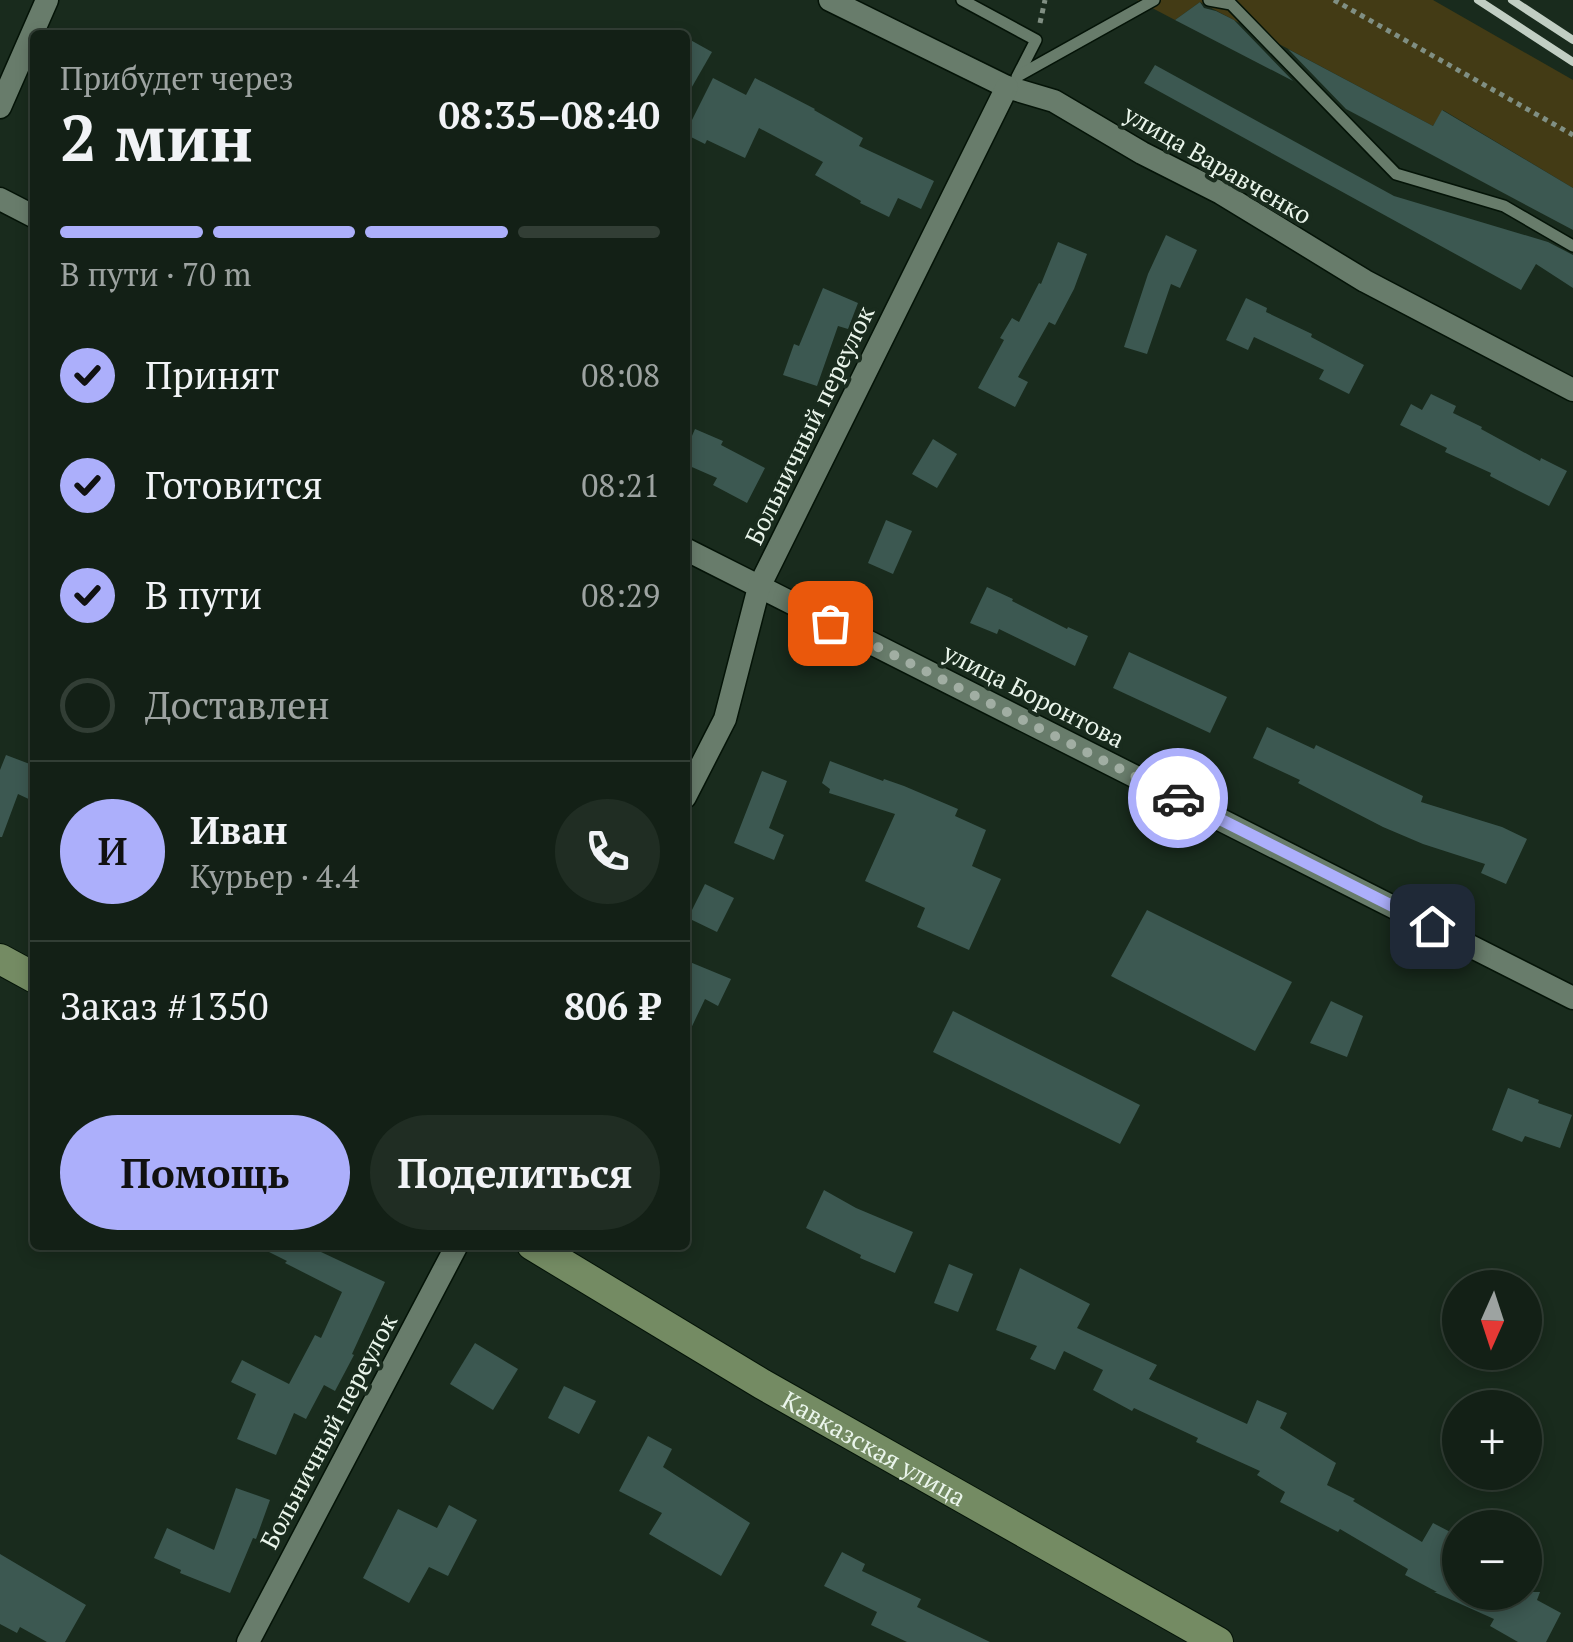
<!DOCTYPE html>
<html lang="ru">
<head>
<meta charset="utf-8">
<style>
  :root { --surface:#132016; --page:#202d23; --text:#f1f3f6; --muted:#9da3a1; --line:#323e35; --accent:#acaffb }
  body { margin:0; font-family:"PT Serif",serif; background:var(--page); color:var(--text); height:100vh; display:flex; flex-direction:column; font-size:38px; white-space:nowrap }
  * { box-sizing:border-box; margin:0 }
  p { font-size:32px; color:var(--muted) }
  .icon { flex:none; width:55px; height:55px; fill:none; stroke:currentColor; stroke-width:2; stroke-linecap:round; stroke-linejoin:round }
  .map { position:relative; flex:1; overflow:hidden }
  .panel { position:absolute; left:30px; top:30px; width:660px; height:1220px; display:flex; flex-direction:column; background:var(--surface); border-radius:10px; box-shadow:0 5px 15px #0003,0 0 0 2px var(--line) }
  .panel>* { flex:none }
  .needle { width:65px; rotate:183deg }
  .tools { position:absolute; left:1442px; top:1270px; display:grid; gap:20px }
  .tools a { display:grid; place-items:center; width:100px; height:100px; border-radius:50%; background:var(--surface); box-shadow:0 5px 15px #0003,0 0 0 2px var(--line); font-size:50px }
  .pin { position:absolute; display:grid; place-items:center; width:85px; height:85px; color:#fff; margin:-42px; border-radius:20px; box-shadow:0 5px 15px #0006 }
  .courier { position:absolute; display:grid; place-items:center; width:100px; height:100px; margin:-50px; border:8px solid #acaffb; border-radius:50%; background:#fff; color:#222; box-shadow:0 2px 12px #0007 }
  .overview em { font-style:normal; font-weight:700 }
  .overview div { display:flex; flex-direction:column-reverse }
  .overview { display:flex; align-items:center; justify-content:space-between; height:170px; padding:0 30px }
  h1 { font-size:65px; font-weight:700; line-height:75px }
  .bar { display:grid; grid-template-columns:repeat(4,1fr); gap:15px 10px; align-content:center; height:120px; padding:0 30px }
  .bar i { height:12px; border-radius:8px; background:var(--line) }
  .bar .current { background:var(--accent) }
  .bar p { grid-column:span 4 }
  .line { display:flex; align-items:center; gap:25px; padding:0 30px; border-top:2px solid var(--line) }
  .line div { flex:1 }
  .round { display:grid; place-items:center; flex:none; width:105px; height:105px; border-radius:52px; background:var(--page) }
  ol { padding:0 30px; list-style:none }
  li { display:flex; align-items:center; gap:30px; height:110px }
  li p { margin-inline-start:auto }
  li .icon { padding:10px; border-radius:50%; background:var(--accent); color:#111; stroke-width:4 }
  li:last-child { color:var(--muted) }
  li i { width:55px; height:55px; border:5px solid var(--line); border-radius:50% }
  .button { display:flex; gap:20px; margin-top:auto; padding:20px 30px }
  .button a { flex:1; height:115px; border-radius:60px; background:var(--accent); color:#111; font-size:40px; font-weight:700; line-height:115px; text-align:center }
  .button a+a { background:var(--page); color:var(--text) }
  .map>svg:first-child { display:block }
</style>
</head>
<body>
<div class="map">
<svg width="1573" height="1642" viewBox="0 0 1573 1642">
  <rect width="100%" height="100%" fill="#192b1d"/>
  <polygon fill="#433b15" points="1137,0 1433,0 1573,80 1573,188 1443,110 1433,126 1200,2 1175,20"/>
  <g fill="#3c5851">
    <polygon points="1200,2 1204,8 1216,11 1234,20 1293,81 1175,20"/>
    <polygon points="685,37 712,52 685,99"/>
    <polygon points="1288,49 1433,126 1442,110 1573,188 1573,230 1346,109"/>
    <polygon points="1155,65 1394,196 1548,242 1573,255 1573,288 1536,264 1521,290 1144,83"/>
    <polygon points="713,78 746,95 755,78 815,109 814,110 863,138 859,146 934,181 921,209 898,198 889,217 860,203 861,201 815,175 823,162 759,128 745,158 707,140 705,144 685,134"/>
    <polygon points="1166,235 1197,250 1180,288 1171,284 1147,354 1124,347 1148,274"/>
    <polygon points="1058,242 1087,254 1074,289 1055,325 1049,322 1018,377 1028,382 1015,407 978,388 1004,340 1000,338 1012,318 1019,322 1039,283 1041,284"/>
    <polygon points="823,288 858,303 848,329 838,326 817,386 783,375 794,344 799,346"/>
    <polygon points="1246,298 1267,308 1266,312 1312,334 1311,337 1364,365 1349,394 1319,379 1324,370 1254,337 1248,350 1226,340"/>
    <polygon points="1431,394 1456,406 1453,413 1482,427 1481,429 1540,461 1541,458 1567,471 1549,506 1515,489 1490,476 1491,473 1445,452 1447,448 1400,425 1411,404 1422,410"/>
    <polygon points="695,429 723,441 721,445 765,468 747,503 713,485 717,478 685,464 685,452"/>
    <polygon points="933,439 957,454 937,488 912,474"/>
    <polygon points="886,520 912,531 893,574 868,563"/>
    <polygon points="987,587 1013,599 1012,601 1067,629 1068,627 1088,636 1075,666 999,629 997,634 970,623"/>
    <polygon points="1129,652 1227,697 1210,733 1113,688"/>
    <polygon points="1267,727 1314,749 1316,745 1423,796 1421,802 1502,827 1527,839 1506,884 1481,873 1485,864 1423,844 1383,827 1298,783 1300,780 1253,758"/>
    <polygon points="6,755 35,766 35,802 18,794 2,837 0,837 0,770"/>
    <polygon points="830,761 883,781 884,779 904,786 958,809 955,816 986,830 972,866 1001,879 969,950 917,927 925,908 865,881 895,814 829,793 830,789 822,783"/>
    <polygon points="762,771 787,781 769,828 784,835 774,860 734,843"/>
    <polygon points="705,884 734,898 717,932 688,918"/>
    <polygon points="1147,910 1292,982 1255,1051 1111,976"/>
    <polygon points="685,960 731,979 718,1006 705,999 685,1041"/>
    <polygon points="1331,1001 1363,1016 1347,1057 1310,1043"/>
    <polygon points="953,1011 1140,1105 1120,1144 933,1052"/>
    <polygon points="1508,1088 1539,1100 1538,1103 1572,1115 1560,1148 1525,1136 1522,1142 1492,1130"/>
    <polygon points="824,1190 856,1208 913,1232 895,1273 860,1258 861,1255 806,1228"/>
    <polygon points="255,1245 324,1245 321,1252 385,1282 352,1354 354,1355 335,1391 324,1385 306,1419 294,1413 276,1455 237,1439 256,1394 231,1382 242,1360 289,1384 315,1335 321,1338 342,1292 285,1263 287,1261"/>
    <polygon points="949,1264 973,1274 958,1312 934,1303"/>
    <polygon points="1020,1268 1090,1304 1077,1328 1157,1365 1149,1379 1247,1424 1257,1400 1287,1413 1280,1428 1336,1463 1327,1485 1355,1499 1353,1501 1422,1542 1433,1523 1460,1537 1460,1592 1540,1592 1537,1600 1561,1613 1546,1642 1518,1642 1490,1626 1494,1619 1434,1592 1437,1592 1405,1575 1408,1569 1340,1529 1338,1532 1280,1502 1285,1492 1257,1475 1260,1471 1196,1442 1198,1438 1134,1408 1132,1411 1093,1390 1103,1370 1064,1351 1055,1370 1030,1359 1037,1346 996,1330"/>
    <polygon points="475,1343 518,1369 493,1410 450,1384"/>
    <polygon points="564,1386 596,1401 579,1434 548,1418"/>
    <polygon points="648,1436 672,1449 663,1467 750,1523 721,1576 649,1534 662,1513 619,1491"/>
    <polygon points="236,1488 270,1500 256,1539 253,1538 230,1593 180,1573 181,1570 154,1558 167,1528 214,1550"/>
    <polygon points="449,1505 477,1520 448,1576 429,1567 409,1603 363,1578 398,1509 437,1528"/>
    <polygon points="842,1552 865,1564 862,1571 921,1599 917,1607 990,1642 907,1642 871,1625 877,1612 824,1586"/>
    <polygon points="0,1554 86,1605 65,1642 47,1642 20,1627 17,1633 0,1624"/>
  </g>
  <g fill="none" stroke-linecap="round" stroke-linejoin="round">
    <g stroke="#041307" stroke-width="14">
      <g id="lane">
        <polyline points="962,0 1036,40 1017,77"/>
        <polyline points="1209,0 1231,4 1396,174 1504,206 1573,246"/>
        <polyline points="1018,76 1154,0"/>
      </g>
    </g>
    <g stroke="#041307" stroke-width="25">
      <g id="street">
        <polyline points="830,0 1007,87 1054,101 1142,153 1221,193 1365,281 1573,390"/>
        <polyline points="0,107 47,0"/>
        <polyline points="0,199 35,217"/>
        <polyline points="685,549 1573,998"/>
        <polyline points="685,797 725,719 759,587 1007,87"/>
        <polyline points="248,1642 457,1245"/>
      </g>
    </g>
    <g stroke="#041307" stroke-width="32">
      <g id="secondary">
        <polyline points="0,959 35,978"/>
        <path id="s1" d="M532 1245 762 1384 1218 1642"/>
      </g>
    </g>
    <g stroke="#808f83" stroke-width="5" stroke-dasharray="5 5" stroke-linecap="butt">
      <polyline points="1334,0 1573,135"/>
      <polyline points="1040,23 1045,0"/>
    </g>
    <use href="#lane" stroke="#687c6b" stroke-width="11"/>
    <use href="#street" stroke="#687c6b" stroke-width="22"/>
    <use href="#secondary" stroke="#748b63" stroke-width="30"/>
    <g stroke="#c1cec3" stroke-width="8">
      <polyline points="1478,0 1573,62"/>
      <polyline points="1512,0 1573,40"/>
    </g>
  </g>
  <g fill="none" stroke-linecap="round" stroke-linejoin="round">
    <polyline stroke="#a1aea3" stroke-width="10" stroke-dasharray="0 18" points="830,623 1178,798"/>
    <polyline stroke="#acaffb" stroke-width="12" points="1178,798 1432,926"/>
  </g>
  <g text-anchor="middle" dominant-baseline="central" stroke-width="8" stroke-linejoin="round" paint-order="stroke">
    <g font-size="25" fill="#eaf5eb" stroke="#192b1d">
      <text transform="translate(1218 164) rotate(30)">улица Варавченко</text>
      <text transform="translate(809 425) rotate(-64)">Больничный переулок</text>
      <text transform="translate(1034 695) rotate(27)">улица Боронтова</text>
      <text transform="translate(328 1431) rotate(-62)">Больничный переулок</text>
      <text stroke="none"><textPath href="#s1" startOffset="398">Кавказская улица</textPath></text>
    </g>
  </g>
</svg>
<div class="tools">
<a><svg class="needle" viewBox="-14 -14 28 28"><path d="M0-13l5 13h-10z" fill="#e53935"/><path d="M0 13l5-13h-10z" fill="#9da3a1"/></svg></a>
<a>+</a>
<a>−</a>
</div>
<div class="pin" style="left:830px;top:623px;background:#ea580c"><svg class="icon" aria-label="bag" viewBox="0 0 24 24"><path d="M5 8h14l-1 12H6zM9 8a3 3 0 0 1 6 0"/></svg></div>
<div class="pin" style="left:1432px;top:926px;background:#1f2937"><svg class="icon" aria-label="home" viewBox="0 0 24 24"><path d="M3 11l9-7 9 7M6 9v11h12V9"/></svg></div>
<div class="courier" style="left:1178px;top:798px"><svg class="icon" aria-label="car" viewBox="0 0 24 24"><path d="M5 17H2v-5l4-1 3-4h7l3 4 3 1v5h-3M9 17h6M6 11h13"/><circle cx="7" cy="17" r="2"/><circle cx="17" cy="17" r="2"/></svg></div>
<section class="panel">
<div class="overview"><div><h1>2 мин</h1><p>Прибудет через</p></div><em>08:35–08:40</em></div>
<div class="bar"><i class="current"></i><i class="current"></i><i class="current"></i><i></i><p>В пути · 70 m</p></div>
<ol>
<li><svg class="icon" aria-label="check" viewBox="0 0 24 24"><path d="M5 12l5 5 9-10"/></svg>Принят<p>08:08</p></li>
<li><svg class="icon" aria-label="check" viewBox="0 0 24 24"><path d="M5 12l5 5 9-10"/></svg>Готовится<p>08:21</p></li>
<li><svg class="icon" aria-label="check" viewBox="0 0 24 24"><path d="M5 12l5 5 9-10"/></svg>В пути<p>08:29</p></li>
<li><i></i>Доставлен</li>
</ol>
<div class="line" style="height:180px"><b class="round" style="background:var(--accent);color:#111">И</b><div><b>Иван</b><p>Курьер · 4.4</p></div><a class="round"><svg class="icon" aria-label="phone" viewBox="0 0 24 24"><path d="M5 4h4l2 5-3 2q2 4 5 5l2-3 5 2v4C11 20 4 13 5 4z"/></svg></a></div>
<div class="line" style="height:130px"><div>Заказ #1350</div><b>806 ₽</b></div>
<div class="button"><a>Помощь</a><a>Поделиться</a></div>
</section>
</div>
</body>
</html>
